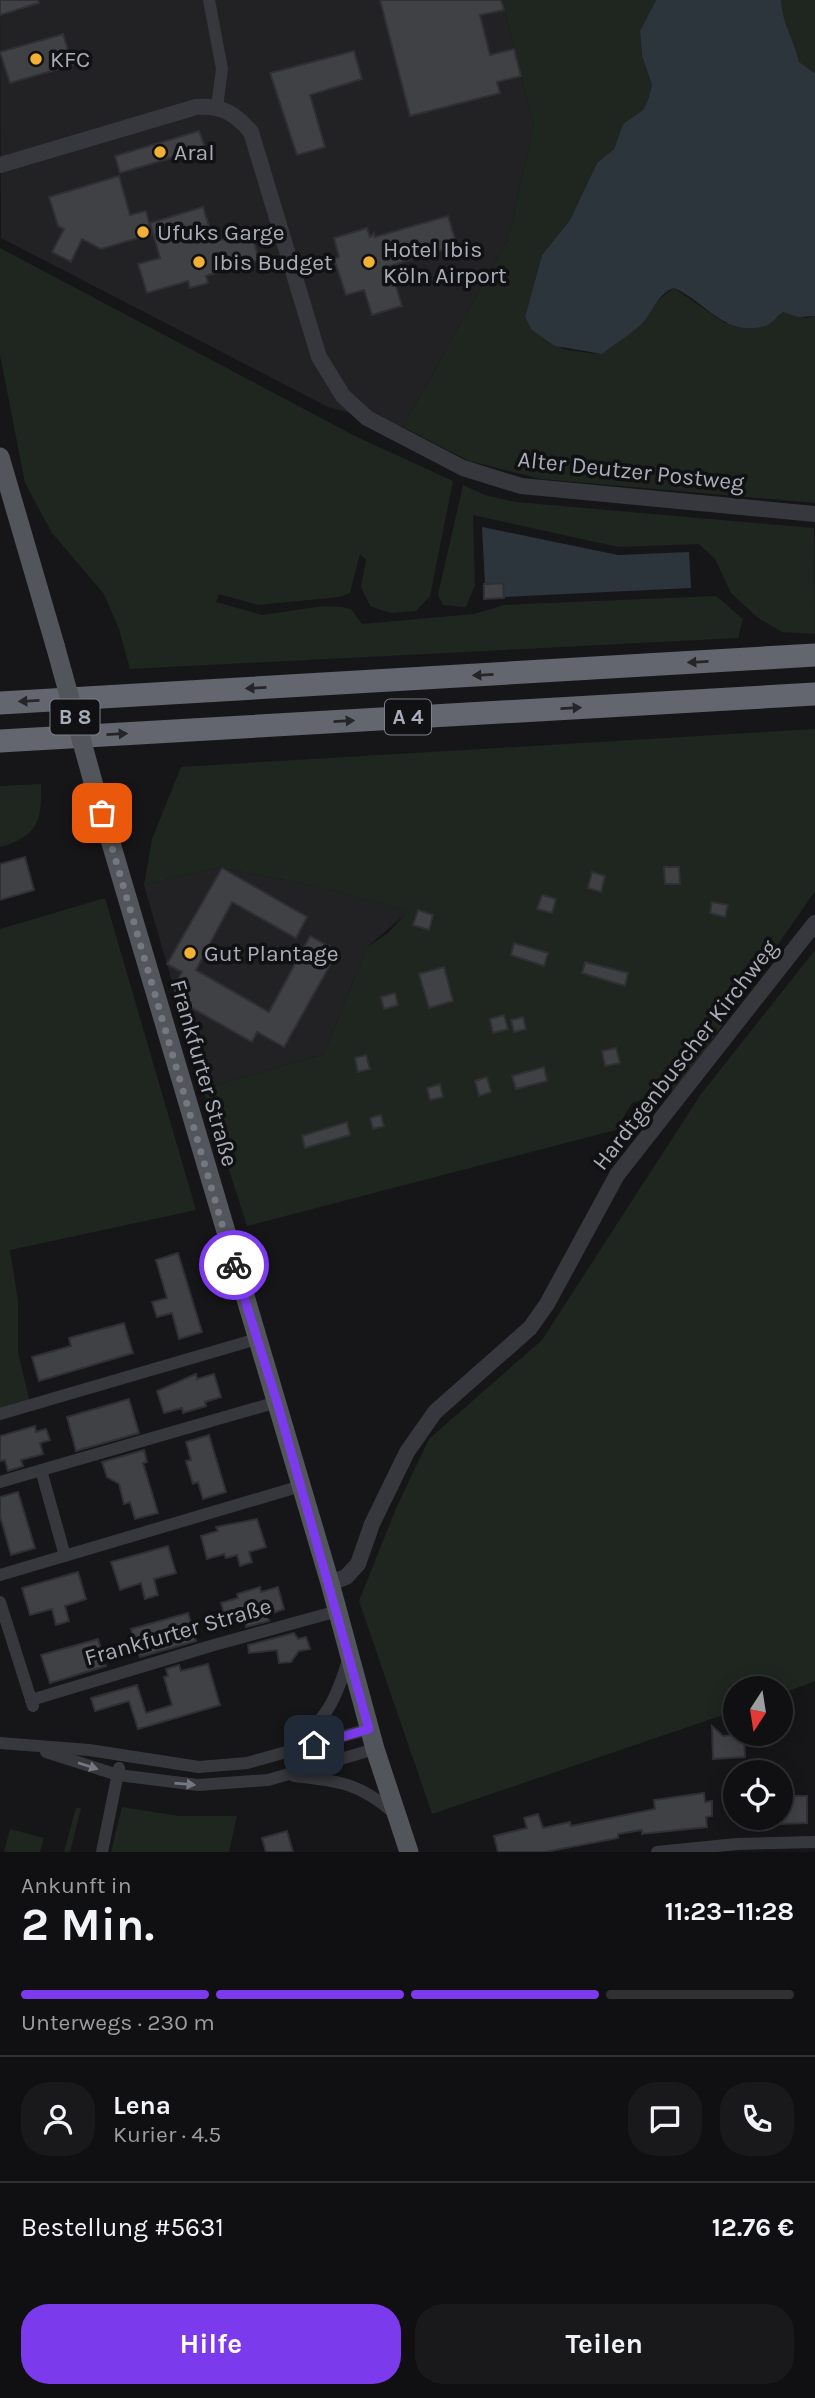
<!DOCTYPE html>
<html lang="de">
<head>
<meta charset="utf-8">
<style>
  :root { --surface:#101012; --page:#19191b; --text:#f1f3f6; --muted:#9c9d9f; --line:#303032; --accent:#7c3aed }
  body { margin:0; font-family:Karla,sans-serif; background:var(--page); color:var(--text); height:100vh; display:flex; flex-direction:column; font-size:26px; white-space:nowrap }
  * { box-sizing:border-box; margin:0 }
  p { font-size:23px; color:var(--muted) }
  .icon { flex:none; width:38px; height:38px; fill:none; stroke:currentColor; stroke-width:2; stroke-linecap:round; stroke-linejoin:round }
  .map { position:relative; height:1852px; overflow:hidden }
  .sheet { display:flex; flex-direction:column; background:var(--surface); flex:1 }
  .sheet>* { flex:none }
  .needle { width:46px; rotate:192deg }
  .controls { position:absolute; left:723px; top:1676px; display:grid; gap:14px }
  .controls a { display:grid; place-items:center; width:70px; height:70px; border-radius:50%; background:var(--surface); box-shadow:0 4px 18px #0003,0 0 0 2px var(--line); font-size:35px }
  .pin { position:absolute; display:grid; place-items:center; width:60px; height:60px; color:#fff; margin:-30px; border-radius:14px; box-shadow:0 4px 10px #0006 }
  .courier { position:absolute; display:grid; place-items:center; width:70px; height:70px; margin:-35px; border:5px solid #7c3aed; border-radius:50%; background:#fff; color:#222; box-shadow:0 2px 9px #0007 }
  .head em { font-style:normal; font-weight:700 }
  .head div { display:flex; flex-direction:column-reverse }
  .head { display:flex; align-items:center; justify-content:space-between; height:119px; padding:0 21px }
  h1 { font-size:46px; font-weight:700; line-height:52px }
  .bar { display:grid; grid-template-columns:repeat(4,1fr); gap:10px 7px; align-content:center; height:84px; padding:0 21px }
  .bar i { height:9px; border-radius:5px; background:var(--line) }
  .bar .active { background:var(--accent) }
  .bar p { grid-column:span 4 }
  .line { display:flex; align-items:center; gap:18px; padding:0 21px; border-top:2px solid var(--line) }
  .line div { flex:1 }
  .round { display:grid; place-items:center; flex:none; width:74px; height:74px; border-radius:28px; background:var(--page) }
  .primary-button { display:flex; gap:14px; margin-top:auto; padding:14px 21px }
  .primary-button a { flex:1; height:80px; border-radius:28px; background:var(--accent); color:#fff; font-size:28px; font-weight:700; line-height:80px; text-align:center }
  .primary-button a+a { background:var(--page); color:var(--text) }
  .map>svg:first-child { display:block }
</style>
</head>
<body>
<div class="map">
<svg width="815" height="1852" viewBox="0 0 815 1852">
  <rect width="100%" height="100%" fill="#161618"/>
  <g fill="#222225">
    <polygon points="0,0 502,0 534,126 508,239 403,427 328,407 1,238"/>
    <polygon points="218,867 320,887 409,911 367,947 324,1054 203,1089 144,885"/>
  </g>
  <g fill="#1e261f">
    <polygon points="502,0 656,0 640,31 642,56 652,85 648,100 643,110 623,124 614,149 597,163 570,220 542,255 525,317 563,349 595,354 632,332 658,300 674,288 725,323 769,324 783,312 806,318 815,316 815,503 541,479 469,461 403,427 508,239 534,126"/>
    <path d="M781 0H815V73L799 62C794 39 782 23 781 0Z"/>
    <polygon points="0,248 355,436 453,481 430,596 416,611 390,613 370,606 361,587 366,560 360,554 350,593 339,597 258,605 219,594 216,602 262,615 324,606 342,607 351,609 362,624 474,614 504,605 716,596 743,619 738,638 130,669 119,629 104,594 52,533 25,483 0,355"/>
    <polygon points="463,485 485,495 516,502 814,528 815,634 782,632 757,617 731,593 715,559 699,544 618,547 473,515 475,585 466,607 443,605 438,595"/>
    <polygon points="815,729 815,891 678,1089 632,1103 616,1130 247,1226 203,1089 324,1054 367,947 388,933 408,911 320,887 218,867 144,885 152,839 181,767"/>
    <path d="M41 784C42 821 38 836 0 847V786Z"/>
    <polygon points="105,898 196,1210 10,1250 18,1301 18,1352 30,1403 0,1411 0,929"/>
    <polygon points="815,950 815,1681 781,1694 780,1689 735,1689 735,1711 432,1814 359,1601 397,1506 429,1439 542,1340 701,1094"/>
    <polygon points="122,1807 179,1816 237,1816 229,1852 111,1852"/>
    <polygon points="76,1808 81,1808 70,1852 64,1852"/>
    <polygon points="10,1829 44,1838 40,1852 4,1852"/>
  </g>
  <g fill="#2c353c">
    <path d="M656 0H781C782 23 794 39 799 62L815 73V316L798 317 783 312C777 316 772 324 765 326 725 338 705 301 674 288 659 293 654 308 645 320 633 334 616 342 602 354L555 346 532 330 525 317 542 255 570 220 597 163 614 149 623 124 643 110 648 100 652 85 642 56 640 31Z"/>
    <polygon points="482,527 618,555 689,552 691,588 504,597 503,583 485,584"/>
  </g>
  <g fill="#404145" stroke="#303034" stroke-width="2">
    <polygon points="0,0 38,0 39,3 0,15"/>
    <polygon points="380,0 501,0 504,10 480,15 490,55 514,49 521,76 497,82 500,93 410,116"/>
    <polygon points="63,34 73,65 10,83 0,52"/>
    <polygon points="354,51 362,79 310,95 325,147 297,155 270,73"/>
    <polygon points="199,131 205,148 120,173 115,156"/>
    <polygon points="119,176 130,215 146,211 152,234 101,249 82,239 71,262 52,252 64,229 58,226 49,197"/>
    <polygon points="203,207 214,242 251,231 259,260 206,276 208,283 190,288 188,281 147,293 138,264 160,258 150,223"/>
    <polygon points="448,216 457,246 390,266 402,306 372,315 364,290 346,295 334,259 339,257 334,238 367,228 370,237 374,233 375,237"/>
    <polygon points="503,583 504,598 484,599 484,584"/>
    <polygon points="25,857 34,890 0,900 0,864"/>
    <polygon points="664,867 679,867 680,884 665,884"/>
    <polygon points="222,868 307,917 296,938 232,902 196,970 269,1012 310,936 338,951 284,1047 257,1032 252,1042 178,1000 174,986 182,972 167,964"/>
    <polygon points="592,872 605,876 601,892 588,888"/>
    <polygon points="542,895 556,899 552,913 537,909"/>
    <polygon points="712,902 728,905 725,917 710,913"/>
    <polygon points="418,910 433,915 429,930 413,925"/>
    <polygon points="514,943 548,953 544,966 511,955"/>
    <polygon points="585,962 628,973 625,986 582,973"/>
    <polygon points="444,967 453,1001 429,1008 419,974"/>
    <polygon points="395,993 398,1005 384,1009 381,997"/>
    <polygon points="504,1015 508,1029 493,1033 490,1019"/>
    <polygon points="523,1017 526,1029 514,1032 511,1020"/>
    <polygon points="616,1048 620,1063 605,1066 602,1051"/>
    <polygon points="366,1055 370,1069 358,1072 355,1058"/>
    <polygon points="544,1067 547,1081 516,1089 512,1076"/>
    <polygon points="487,1077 491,1092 479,1096 475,1081"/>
    <polygon points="440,1084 443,1097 430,1100 427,1088"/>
    <polygon points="381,1115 384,1126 373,1129 370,1118"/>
    <polygon points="347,1122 350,1135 305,1148 302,1136"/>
    <polygon points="178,1253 202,1332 179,1339 172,1313 157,1317 152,1302 167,1298 156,1260"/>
    <polygon points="124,1323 133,1353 39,1381 32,1357 71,1346 69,1338"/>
    <polygon points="196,1374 197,1379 214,1374 221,1397 205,1402 206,1406 183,1413 182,1408 164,1413 157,1391"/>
    <polygon points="129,1399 139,1433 76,1451 67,1417"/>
    <polygon points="35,1426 36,1432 46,1429 50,1440 40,1443 43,1454 21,1460 23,1466 8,1471 5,1460 0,1461 0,1436"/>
    <polygon points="209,1435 226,1492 203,1499 198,1482 193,1484 186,1461 191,1460 186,1442"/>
    <polygon points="144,1450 147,1462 143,1463 158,1513 135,1519 130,1502 124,1504 119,1484 107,1477 102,1462"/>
    <polygon points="18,1492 35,1548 11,1555 0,1516 0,1497"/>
    <polygon points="257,1519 266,1547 249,1552 252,1562 240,1566 237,1555 226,1558 224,1554 207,1559 201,1536 218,1531 216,1527"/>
    <polygon points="168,1546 176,1573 154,1579 158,1595 145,1599 141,1583 120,1590 111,1562"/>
    <polygon points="78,1572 86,1599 65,1606 69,1621 56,1625 52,1609 30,1615 22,1588"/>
    <polygon points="260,1587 261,1592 278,1587 284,1609 267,1615 269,1621 246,1627 246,1621 228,1626 221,1603 238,1598 237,1594"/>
    <polygon points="188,1613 196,1641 140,1657 131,1629"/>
    <polygon points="294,1633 298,1639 306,1637 310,1649 299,1651 291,1662 279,1663 277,1650 249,1653 248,1645"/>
    <polygon points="98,1639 106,1666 50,1683 41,1655"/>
    <polygon points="208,1664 220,1705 138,1729 129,1701 95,1711 91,1698 137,1685 146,1713 172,1705 164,1677 168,1676 166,1669 179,1665 181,1671"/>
    <polygon points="712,1726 723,1736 744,1734 745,1757 713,1759"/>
    <polygon points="704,1793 705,1802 712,1801 712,1816 706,1817 707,1827 642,1834 642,1830 618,1834 618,1838 545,1852 498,1852 494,1836 527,1828 524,1818 538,1814 543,1828 570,1822 571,1826 655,1809 654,1800"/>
    <polygon points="780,1796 807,1796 807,1823 780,1824"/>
    <polygon points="287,1831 293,1852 266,1852 262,1838"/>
  </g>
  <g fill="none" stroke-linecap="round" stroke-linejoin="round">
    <g stroke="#37383d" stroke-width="12">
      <polyline points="209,0 222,69 217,107"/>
      <polyline points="0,1414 257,1339"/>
      <polyline points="41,1470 65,1556"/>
      <polyline points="0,1482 277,1402"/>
      <polyline points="0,1575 301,1486"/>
      <polyline points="0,1602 33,1706"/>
      <polyline points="31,1700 214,1645 338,1611"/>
      <polyline points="0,1743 89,1750 199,1767 247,1763 369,1729"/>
      <path d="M293 1750C327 1715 335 1704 349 1657"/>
      <polyline points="46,1752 118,1775 198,1785 268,1780 375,1749"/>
      <path d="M294 1776C339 1781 360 1783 395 1814"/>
      <polyline points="102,1852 119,1768"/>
      <polyline points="657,1852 737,1844 815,1842"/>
    </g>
    <g stroke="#37383d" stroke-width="16">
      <path d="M0 165 196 107C221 105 235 113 251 132L319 357 343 396 367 418 463 468 521 486 815 514"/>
      <polyline points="330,1583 346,1577 358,1564 372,1524 407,1452 435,1412 530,1328 547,1304 617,1175 815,923"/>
    </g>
    <g stroke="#53555c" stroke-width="19">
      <polyline points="0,457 55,645"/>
      <polyline points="95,789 330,1583 375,1749 409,1852"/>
    </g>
    <g stroke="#63666e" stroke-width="23">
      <polyline points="0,703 815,655"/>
      <polyline points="0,741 815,694"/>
    </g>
    <polyline stroke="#53555c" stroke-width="19" points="55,645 95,789"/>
  </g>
  <defs><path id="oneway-solid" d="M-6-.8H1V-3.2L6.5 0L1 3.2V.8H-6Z" transform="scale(1.75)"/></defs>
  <g fill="#26262a">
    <use href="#oneway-solid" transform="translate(698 662) rotate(177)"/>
    <use href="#oneway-solid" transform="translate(483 675) rotate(177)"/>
    <use href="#oneway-solid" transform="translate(256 688) rotate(177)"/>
    <use href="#oneway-solid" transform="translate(29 701) rotate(177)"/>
    <use href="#oneway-solid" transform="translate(571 708) rotate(-3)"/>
    <use href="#oneway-solid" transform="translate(344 721) rotate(-3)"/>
    <use href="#oneway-solid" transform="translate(117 734) rotate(-3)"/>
  </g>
  <g fill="#757881">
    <use href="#oneway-solid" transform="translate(88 1766) rotate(18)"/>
    <use href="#oneway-solid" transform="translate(185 1784) rotate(5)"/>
  </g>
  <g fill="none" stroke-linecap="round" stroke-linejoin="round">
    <polyline stroke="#757880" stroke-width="7" stroke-dasharray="0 12.6" points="102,813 234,1265"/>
    <polyline stroke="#7c3aed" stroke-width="9" points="234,1265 277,1402 369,1729 314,1745"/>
  </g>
  <g fill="#f2b134" stroke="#111113" stroke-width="2.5">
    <circle cx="36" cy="59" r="7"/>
    <circle cx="160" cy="152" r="7"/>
    <circle cx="143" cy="232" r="7"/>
    <circle cx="199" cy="262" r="7"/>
    <circle cx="369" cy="262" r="7"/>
    <circle cx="190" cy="953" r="7"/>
  </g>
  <g text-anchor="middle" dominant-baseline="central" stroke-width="7" stroke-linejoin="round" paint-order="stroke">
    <g fill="#111113" stroke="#7b7e86" stroke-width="2">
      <rect x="50.5" y="699.5" width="49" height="35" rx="5"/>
      <rect x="385" y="699.5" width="46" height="35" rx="5"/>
    </g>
    <g font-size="21" font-weight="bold" fill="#a8adb8">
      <text x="75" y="717">B 8</text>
      <text x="408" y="717">A 4</text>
    </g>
    <g font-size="23" fill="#a8adb8" stroke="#111113" text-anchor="start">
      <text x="50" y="59">KFC</text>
      <text x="174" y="152">Aral</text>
      <text x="157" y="232">Ufuks Garge</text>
      <text x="383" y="249">Hotel Ibis<tspan x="383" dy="26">Köln Airport</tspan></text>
      <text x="213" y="262">Ibis Budget</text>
      <text x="204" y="953">Gut Plantage</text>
    </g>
    <g font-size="23" fill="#a8adb8" stroke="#111113">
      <text transform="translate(631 471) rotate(6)">Alter Deutzer Postweg</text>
      <text transform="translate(685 1055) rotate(-52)">Hardtgenbuscher Kirchweg</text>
      <text transform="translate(204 1073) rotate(74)">Frankfurter Straße</text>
      <text transform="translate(178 1632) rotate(-16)">Frankfurter Straße</text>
    </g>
  </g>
</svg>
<div class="controls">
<a><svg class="needle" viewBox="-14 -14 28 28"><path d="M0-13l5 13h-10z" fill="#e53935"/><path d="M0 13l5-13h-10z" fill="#9c9d9f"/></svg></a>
<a><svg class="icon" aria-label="locate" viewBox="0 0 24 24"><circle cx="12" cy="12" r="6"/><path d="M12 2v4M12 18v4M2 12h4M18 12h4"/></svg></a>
</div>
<div class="pin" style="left:102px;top:813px;background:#ea580c"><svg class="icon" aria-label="bag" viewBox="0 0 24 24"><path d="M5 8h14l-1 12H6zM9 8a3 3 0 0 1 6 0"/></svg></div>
<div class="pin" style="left:314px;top:1745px;background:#1f2937"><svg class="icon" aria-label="home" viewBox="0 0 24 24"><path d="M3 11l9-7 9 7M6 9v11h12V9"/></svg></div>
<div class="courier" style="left:234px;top:1265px"><svg class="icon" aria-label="bike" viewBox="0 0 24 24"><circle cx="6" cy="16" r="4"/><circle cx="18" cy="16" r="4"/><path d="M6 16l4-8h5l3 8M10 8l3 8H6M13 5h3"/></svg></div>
</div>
<section class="sheet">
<div class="head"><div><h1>2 Min.</h1><p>Ankunft in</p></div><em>11:23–11:28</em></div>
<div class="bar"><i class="active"></i><i class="active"></i><i class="active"></i><i></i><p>Unterwegs · 230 m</p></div>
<div class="line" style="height:126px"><a class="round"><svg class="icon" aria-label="person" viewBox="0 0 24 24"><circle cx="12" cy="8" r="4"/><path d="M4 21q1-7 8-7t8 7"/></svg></a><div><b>Lena</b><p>Kurier · 4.5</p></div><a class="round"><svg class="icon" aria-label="chat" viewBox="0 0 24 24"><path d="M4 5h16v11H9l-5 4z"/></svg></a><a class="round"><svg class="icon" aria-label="phone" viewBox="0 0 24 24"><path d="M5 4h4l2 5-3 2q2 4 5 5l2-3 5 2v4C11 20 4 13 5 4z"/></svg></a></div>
<div class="line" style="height:91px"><div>Bestellung #5631</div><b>12.76 €</b></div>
<div class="primary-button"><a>Hilfe</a><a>Teilen</a></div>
</section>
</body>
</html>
